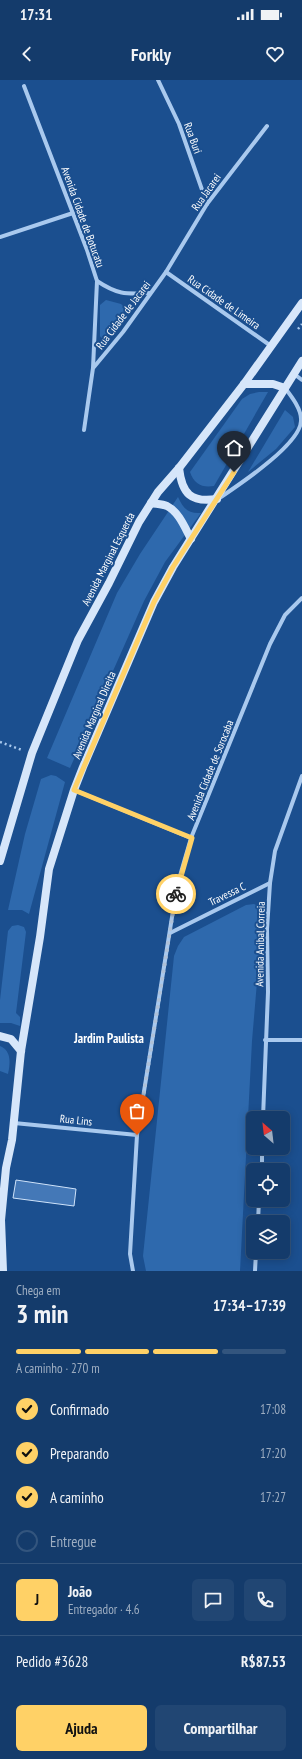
<!DOCTYPE html>
<html lang="pt">
<head>
<meta charset="utf-8">
<style>
  :root { --surface:#143b6b; --page:#214673; --text:#f1f3f6; --muted:#9dadc1; --line:#33557e; --accent:#ffd166 }
  body { margin:0; font-family:"PT Sans Narrow",sans-serif; background:var(--page); color:var(--text); height:100vh; display:flex; flex-direction:column; font-size:15px; white-space:nowrap }
  * { box-sizing:border-box; margin:0 }
  p { font-size:13px; color:var(--muted) }
  .icon { flex:none; width:22px; height:22px; fill:none; stroke:currentColor; stroke-width:2; stroke-linecap:round; stroke-linejoin:round }
  .map { position:relative; height:1191px; overflow:hidden }
  .sheet { display:flex; flex-direction:column; background:var(--surface); flex:1 }
  .sheet>* { flex:none }
  .needle { width:26px; rotate:332deg }
  .tools { position:absolute; left:246px; top:1031px; display:grid; gap:8px }
  .tools a { display:grid; place-items:center; width:44px; height:44px; border-radius:6px; background:var(--surface); box-shadow:0 2px 10px #0003,0 0 0 1px var(--line); font-size:20px }
  .pin { position:absolute; display:grid; place-items:center; width:34px; height:34px; color:#fff; margin:-41px -17px; border-radius:50% 50% 50% 0; rotate:-45deg; box-shadow:0 0 4px #0007 }
  .pin .icon { rotate:45deg }
  .courier { position:absolute; display:grid; place-items:center; width:40px; height:40px; margin:-20px; border:3px solid #ffd166; border-radius:50%; background:#fff; color:#222; box-shadow:0 1px 5px #0007 }
  .head em { font-style:normal; font-weight:800 }
  .head div { display:flex; flex-direction:column-reverse }
  .head { display:flex; align-items:center; justify-content:space-between; height:68px; padding:0 16px }
  h1 { font-size:26px; font-weight:800; line-height:30px }
  .bar { display:grid; grid-template-columns:repeat(4,1fr); gap:6px 4px; align-content:center; height:48px; padding:0 16px }
  .bar i { height:5px; border-radius:3px; background:var(--line) }
  .bar .on { background:var(--accent) }
  .bar p { grid-column:span 4 }
  .line { display:flex; align-items:center; gap:10px; padding:0 16px; border-top:1px solid var(--line) }
  .line div { flex:1 }
  .round { display:grid; place-items:center; flex:none; width:42px; height:42px; border-radius:6px; background:var(--page) }
  ol { padding:0 16px; list-style:none }
  li { display:flex; align-items:center; gap:12px; height:44px }
  li p { margin-inline-start:auto }
  li .icon { padding:4px; border-radius:50%; background:var(--accent); color:#111; stroke-width:4 }
  li:last-child { color:var(--muted) }
  li i { width:22px; height:22px; border:2px solid var(--line); border-radius:50% }
  .action { display:flex; gap:8px; margin-top:auto; padding:8px 16px }
  .action a { flex:1; height:46px; border-radius:6px; background:var(--accent); color:#111; font-size:16px; font-weight:800; line-height:46px; text-align:center }
  .action a+a { background:var(--page); color:var(--text) }
  .status { display:flex; justify-content:space-between; align-items:center; height:28px; padding:0 20px; background:var(--surface); direction:ltr }
  .status svg { height:11px; fill:currentColor }
  header { display:flex; justify-content:space-between; align-items:center; height:52px; padding:0 16px; background:var(--surface); font-size:18px; font-weight:800 }
  .map>svg:first-child { display:block }
</style>
</head>
<body>
<div class="status"><b>17:31</b><svg viewBox="0 0 49 12"><path d="M0 12V9h3v3zM5 12V6h3v6zM10 12V3h3v9zM15 12V0h3v12zM26 1h20v11H26zM47 4h2v5h-2z"/></svg></div>
<header><svg class="icon" aria-label="back" viewBox="0 0 24 24"><path d="M15 5l-7 7 7 7"/></svg>Forkly<svg class="icon" aria-label="heart" viewBox="0 0 24 24"><path d="M12 20l-8-8c-3-5 5-10 8-4 3-6 11-1 8 4z"/></svg></header>
<div class="map">
<svg width="302" height="1191" viewBox="0 0 302 1191">
  <rect width="100%" height="100%" fill="#1b4f8f"/>
  <g fill="#2e69ad">
    <polygon points="106,220 121,224 125,228 126,234 110,259 107,261 102,259 100,256 100,225"/>
    <path d="M259 312H268L214 406C202 408 194 404 190 392L242 319 250 314Z"/>
    <polygon points="285,330 293,337 295,347 276,369 248,392"/>
    <path d="M178 417C183 428 188 434 201 433L165 482 144 521 70 688 47 678 117 513 140 474Z"/>
    <polygon points="51,695 56,696 65,702 29,834 22,830 8,830 25,754 41,699"/>
    <polygon points="254,824 260,827 263,831 252,961 240,1191 146,1191 143,1176 174,876 178,866 184,857 246,825"/>
    <polygon points="18,845 24,847 26,852 16,933 20,937 20,946 11,943 0,943 0,920 8,851 12,846"/>
    <path d="M0 966C12 971 10 984 8 994L0 991Z"/>
  </g>
  <polygon fill="#4478b7" stroke="#cfe3fa" points="16,1100 76,1109 74,1126 13,1118"/>
  <g fill="none" stroke-linecap="round" stroke-linejoin="round">
    <g stroke="#a9c9ee" stroke-width="2.5" stroke-dasharray="2 3" stroke-linecap="butt">
      <polyline points="298,249 302,244"/>
      <polyline points="0,662 22,670"/>
    </g>
    <g stroke="#a9c9ee" stroke-width="4">
      <polyline points="158,0 179,44 207,124"/>
      <polyline points="24,6 87,170 97,201 93,288 84,350"/>
      <polyline points="0,157 73,133"/>
      <polyline points="166,192 271,266"/>
      <path d="M97 201C118 215 126 214 150 213"/>
      <polyline points="94,287 123,252 166,192 207,124 267,46"/>
      <polyline points="294,294 302,300"/>
      <path d="M218 419C237 406 300 365 301 341 302 330 292 317 285 308"/>
      <polyline points="74,710 191,758"/>
      <polyline points="170,853 270,803"/>
      <polyline points="265,960 302,960"/>
      <polyline points="263,1038 268,912 267,849 270,803 275,771 302,696"/>
      <polyline points="14,1043 137,1055"/>
      <polyline points="262,1090 262,1068"/>
      <polyline points="258,1142 259,1120"/>
      <polyline points="133,1191 130,1174 137,1055 177,806 191,758 270,564 285,535 302,518"/>
      <polyline points="255,1191 256,1172"/>
    </g>
    <g stroke="#d6e6fa" stroke-width="8">
      <polyline points="244,304 273,304 285,308"/>
      <path d="M179 388C182 414 191 423 217 419"/>
      <path d="M151 423C156 424 162 424 167 426 179 432 185 448 191 459"/>
      <polyline points="0,781 32,673 78,560 109,503 139,442 158,412 179,388 244,304 302,223"/>
      <polyline points="0,956 11,959 21,971"/>
      <polyline points="3,1191 1,1140 6,1088 12,1060 21,971 40,857 49,789 74,710 83,687 154,522 173,487 302,281"/>
    </g>
  </g>
  <g fill="none" stroke-linecap="round" stroke-linejoin="round">
    <polyline stroke="#afc1d8" stroke-width="4" stroke-dasharray="0 7.2" points="137,1055 176,814"/>
    <polyline stroke="#ffd166" stroke-width="5" points="176,814 192,758 74,710 154,522 173,487 234,392"/>
  </g>
  <g text-anchor="middle" dominant-baseline="central" stroke-width="4" stroke-linejoin="round" paint-order="stroke">
    <g font-size="11" fill="#fff" stroke="#1b4f8f">
      <text transform="translate(193 58) rotate(70)">Rua Buri</text>
      <text transform="translate(206 112) rotate(-55)">Rua Jacarei</text>
      <text transform="translate(83 137) rotate(70)">Avenida Cidade de Botucatu</text>
      <text transform="translate(224 222) rotate(35)">Rua Cidade de Limeira</text>
      <text transform="translate(123 235) rotate(-53)">Rua Cidade de Jacarei</text>
      <text transform="translate(108 479) rotate(-63)">Avenida Marginal Esquerda</text>
      <text transform="translate(94 635) rotate(-67)">Avenida Marginal Direita</text>
      <text transform="translate(210 690) rotate(-68)">Avenida Cidade de Sorocaba</text>
      <text transform="translate(227 814) rotate(-26)">Travessa C</text>
      <text transform="translate(260 864) rotate(-89)">Avenida Anibal Correia</text>
      <text transform="translate(76 1040) rotate(6)">Rua Lins</text>
    </g>
    <g font-size="13" font-weight="bold" fill="#fff" stroke="#1b4f8f">
      <text x="109" y="958">Jardim Paulista</text>
    </g>
  </g>
</svg>
<div class="tools">
<a><svg class="needle" viewBox="-14 -14 28 28"><path d="M0-13l5 13h-10z" fill="#e53935"/><path d="M0 13l5-13h-10z" fill="#9dadc1"/></svg></a>
<a><svg class="icon" aria-label="locate" viewBox="0 0 24 24"><circle cx="12" cy="12" r="6"/><path d="M12 2v4M12 18v4M2 12h4M18 12h4"/></svg></a>
<a><svg class="icon" aria-label="layers" viewBox="0 0 24 24"><path d="M12 4l9 5-9 5-9-5zM3 14l9 5 9-5"/></svg></a>
</div>
<div class="pin" style="left:137px;top:1055px;background:#ea580c"><svg class="icon" aria-label="bag" viewBox="0 0 24 24"><path d="M5 8h14l-1 12H6zM9 8a3 3 0 0 1 6 0"/></svg></div>
<div class="pin" style="left:234px;top:392px;background:#1f2937"><svg class="icon" aria-label="home" viewBox="0 0 24 24"><path d="M3 11l9-7 9 7M6 9v11h12V9"/></svg></div>
<div class="courier" style="left:176px;top:814px"><svg class="icon" aria-label="bike" viewBox="0 0 24 24"><circle cx="6" cy="16" r="4"/><circle cx="18" cy="16" r="4"/><path d="M6 16l4-8h5l3 8M10 8l3 8H6M13 5h3"/></svg></div>
</div>
<section class="sheet">
<div class="head"><div><h1>3 min</h1><p>Chega em</p></div><em>17:34–17:39</em></div>
<div class="bar"><i class="on"></i><i class="on"></i><i class="on"></i><i></i><p>A caminho · 270 m</p></div>
<ol>
<li><svg class="icon" aria-label="check" viewBox="0 0 24 24"><path d="M5 12l5 5 9-10"/></svg>Confirmado<p>17:08</p></li>
<li><svg class="icon" aria-label="check" viewBox="0 0 24 24"><path d="M5 12l5 5 9-10"/></svg>Preparando<p>17:20</p></li>
<li><svg class="icon" aria-label="check" viewBox="0 0 24 24"><path d="M5 12l5 5 9-10"/></svg>A caminho<p>17:27</p></li>
<li><i></i>Entregue</li>
</ol>
<div class="line" style="height:72px"><b class="round" style="background:var(--accent);color:#111">J</b><div><b>João</b><p>Entregador · 4.6</p></div><a class="round"><svg class="icon" aria-label="chat" viewBox="0 0 24 24"><path d="M4 5h16v11H9l-5 4z"/></svg></a><a class="round"><svg class="icon" aria-label="phone" viewBox="0 0 24 24"><path d="M5 4h4l2 5-3 2q2 4 5 5l2-3 5 2v4C11 20 4 13 5 4z"/></svg></a></div>
<div class="line" style="height:52px"><div>Pedido #3628</div><b>R$87.53</b></div>
<div class="action"><a>Ajuda</a><a>Compartilhar</a></div>
</section>
</body>
</html>
